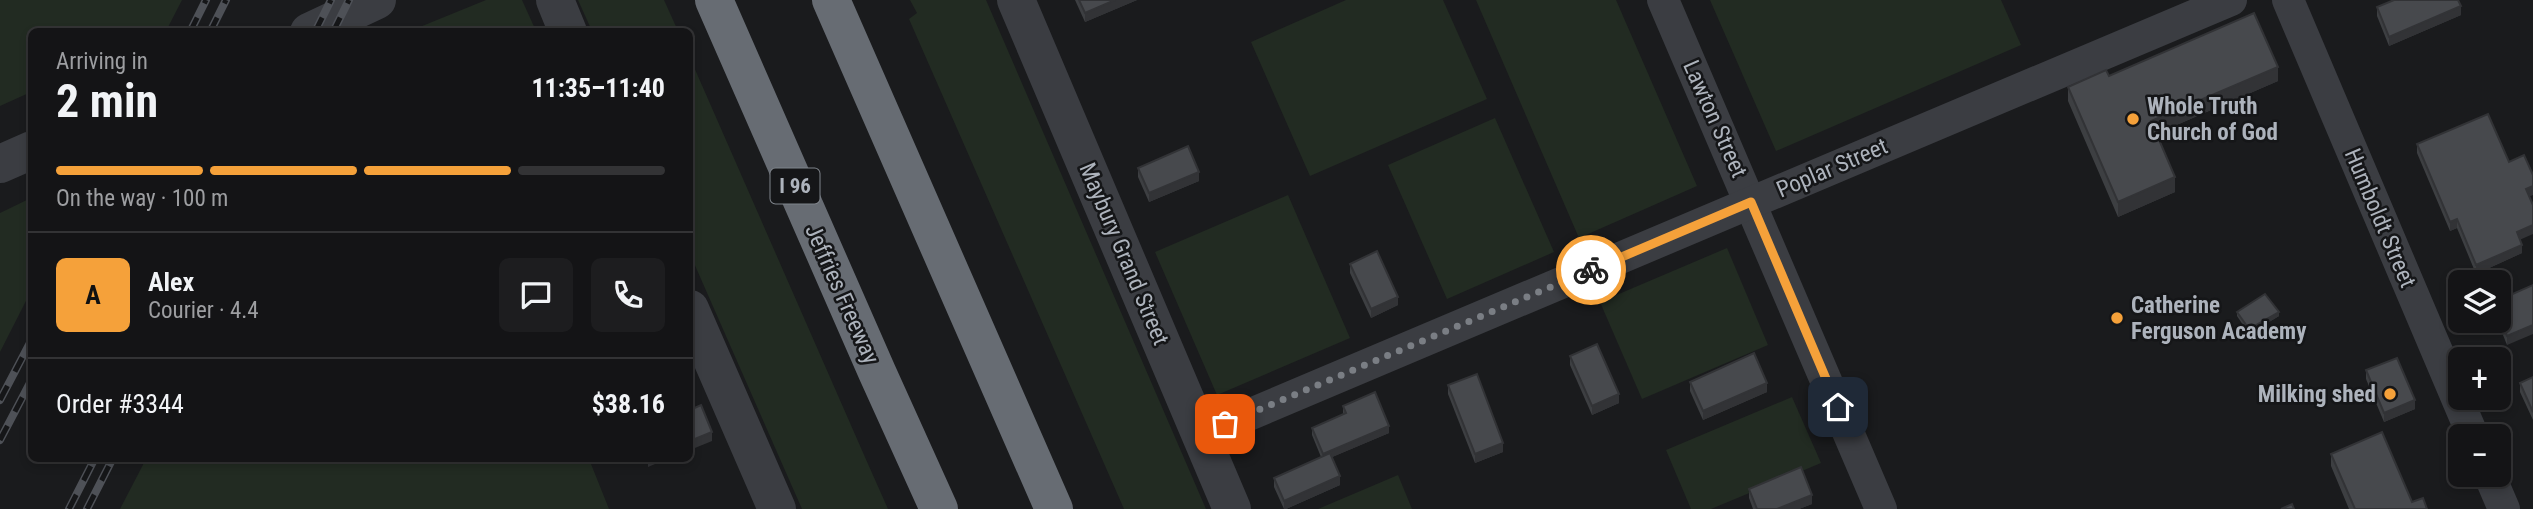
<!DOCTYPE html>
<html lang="en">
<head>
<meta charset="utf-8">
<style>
  :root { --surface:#141416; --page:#1d1d1f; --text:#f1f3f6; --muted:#9d9ea1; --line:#333335; --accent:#f5a13a }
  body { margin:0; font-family:"Roboto Condensed",sans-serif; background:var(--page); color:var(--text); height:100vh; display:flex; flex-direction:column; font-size:26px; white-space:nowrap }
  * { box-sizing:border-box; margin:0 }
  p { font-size:23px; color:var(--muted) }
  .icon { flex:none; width:38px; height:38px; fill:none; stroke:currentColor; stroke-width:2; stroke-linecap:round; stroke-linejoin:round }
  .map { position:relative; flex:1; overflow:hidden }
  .panel { position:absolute; left:28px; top:28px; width:665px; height:434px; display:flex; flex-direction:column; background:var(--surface); border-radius:10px; box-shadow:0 4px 10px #0003,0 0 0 2px var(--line) }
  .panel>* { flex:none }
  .controls { position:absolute; left:2448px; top:270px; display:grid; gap:14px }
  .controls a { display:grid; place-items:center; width:63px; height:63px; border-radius:10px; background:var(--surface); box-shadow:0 4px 10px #0003,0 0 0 2px var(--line); font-size:35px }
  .pin { position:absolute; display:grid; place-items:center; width:60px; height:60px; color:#fff; margin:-30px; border-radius:14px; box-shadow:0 4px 10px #0006 }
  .courier { position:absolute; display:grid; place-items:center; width:70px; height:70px; margin:-35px; border:5px solid #f5a13a; border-radius:50%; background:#fff; color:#222; box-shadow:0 2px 9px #0007 }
  .headline em { font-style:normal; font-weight:700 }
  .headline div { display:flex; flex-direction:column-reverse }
  .headline { display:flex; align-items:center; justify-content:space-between; height:119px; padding:0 28px }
  h1 { font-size:46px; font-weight:700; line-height:52px }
  .bar { display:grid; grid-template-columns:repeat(4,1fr); gap:10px 7px; align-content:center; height:84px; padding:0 28px }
  .bar i { height:9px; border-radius:5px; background:var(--line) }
  .bar .current { background:var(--accent) }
  .bar p { grid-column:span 4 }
  .line { display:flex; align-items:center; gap:18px; padding:0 28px; border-top:2px solid var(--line) }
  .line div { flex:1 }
  .round { display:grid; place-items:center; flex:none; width:74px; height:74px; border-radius:10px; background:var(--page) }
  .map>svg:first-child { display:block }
</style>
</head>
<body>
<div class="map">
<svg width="2533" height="509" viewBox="0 0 2533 509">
  <rect width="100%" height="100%" fill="#1a1b1d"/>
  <g fill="#222b22">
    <polygon points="0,0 182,0 166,31 32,32 31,92 0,106"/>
    <polygon points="486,0 522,0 536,31 410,31"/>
    <polygon points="578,0 664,0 678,31 592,31"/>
    <polygon points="910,0 986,0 1206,509 1124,509 909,19 917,13"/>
    <polygon points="1346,0 1443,0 1487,99 1310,176 1251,42"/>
    <polygon points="1476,0 1616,0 1697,186 1579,238"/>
    <polygon points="1710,0 2001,0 2021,45 1776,151"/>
    <polygon points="690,58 868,464 888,509 802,509 690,254"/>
    <polygon points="1495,118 1554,252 1447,299 1388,165"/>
    <polygon points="1288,195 1350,338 1217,395 1155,252"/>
    <polygon points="31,198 31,291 0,352 0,213"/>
    <polygon points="1727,248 1768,345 1642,399 1600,302"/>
    <polygon points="1792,397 1821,463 1711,509 1691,509 1666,450"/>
    <polygon points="146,459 589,459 609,509 120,509"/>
    <polygon points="1398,475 1412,509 1318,509"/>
  </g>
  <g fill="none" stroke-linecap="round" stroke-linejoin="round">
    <g stroke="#3b3d42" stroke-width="32">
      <polyline points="1663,0 1881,509"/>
      <polyline points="2288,0 2473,436"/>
      <polyline points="1201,435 2231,0"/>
      <polyline points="2489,474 2504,509"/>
    </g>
    <g stroke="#3b3d42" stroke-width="38">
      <polyline points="555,0 568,32"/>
      <polyline points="1016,0 1232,509"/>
      <polyline points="309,32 377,0"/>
      <polyline points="0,164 32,150"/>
      <polyline points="690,309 777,509"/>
    </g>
    <g stroke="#676c73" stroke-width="38">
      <polyline points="714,0 877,372 939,509"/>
      <polyline points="831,0 1054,509"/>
    </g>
    <g stroke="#4e5157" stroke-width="8">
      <g id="rail">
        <polyline points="190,32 206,0"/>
        <polyline points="210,32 226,0"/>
        <polyline points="315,32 331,0"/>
        <polyline points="333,32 349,0"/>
        <polyline points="0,400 32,339"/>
        <polyline points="0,440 32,379"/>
        <polyline points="69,509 95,458"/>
        <polyline points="87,509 113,458"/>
      </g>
    </g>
    <use href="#rail" stroke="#151618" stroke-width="5" stroke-dasharray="16" stroke-linecap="butt"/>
  </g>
  <g fill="#3d3f42">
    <polygon points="1075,0 1137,0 1085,22"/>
    <polygon points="2377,7 2461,15 2389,46 2377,16"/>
    <polygon points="2109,76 2278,81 2156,134 2175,192 2118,217 2068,101 2068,87"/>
    <polygon points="2417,144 2509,162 2529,197 2520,239 2522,253 2476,274 2457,228 2450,231 2417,153"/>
    <polygon points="1138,168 1199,181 1149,202 1138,177"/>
    <polygon points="1350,264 1398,305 1371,318 1350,273"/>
    <polygon points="2533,285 2507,345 2497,320 2499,320 2499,300"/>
    <polygon points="2237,312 2279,316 2249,334 2237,316"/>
    <polygon points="1570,356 1619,403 1592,415 1570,365"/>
    <polygon points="2366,370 2415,409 2384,422 2366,379"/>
    <polygon points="2533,377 2533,431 2533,420 2520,392 2520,383"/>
    <polygon points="1690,382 1767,392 1703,420 1690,391"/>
    <polygon points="1448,385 1503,452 1475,463 1448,394"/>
    <polygon points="1343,406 1389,433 1332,457 1340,485 1286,509 1284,509 1274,487 1274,478 1321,457 1312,435 1312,428 1343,414"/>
    <polygon points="2331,454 2412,502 2427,509 2349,509 2331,466"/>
    <polygon points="1749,489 1812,504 1799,509 1753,509 1749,498"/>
  </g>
  <g fill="#323336">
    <polygon points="1115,0 1137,0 1085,22 1085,13"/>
    <polygon points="2461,6 2461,15 2389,46 2389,37"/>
    <polygon points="2278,67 2278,81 2151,136 2151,121"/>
    <polygon points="1199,172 1199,181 1149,202 1149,193"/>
    <polygon points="2175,177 2175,192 2118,217 2118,202"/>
    <polygon points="2533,186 2533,195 2526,198 2526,189"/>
    <polygon points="2457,219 2457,228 2450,231 2450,222"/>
    <polygon points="2533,225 2533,234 2517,241 2517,232"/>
    <polygon points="2522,245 2522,253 2476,274 2476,265"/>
    <polygon points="1398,297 1398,305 1371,318 1371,309"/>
    <polygon points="2279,312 2279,316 2249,334 2249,329"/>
    <polygon points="2533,325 2533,334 2507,345 2507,336"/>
    <polygon points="1767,383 1767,392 1703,420 1703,411"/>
    <polygon points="1619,394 1619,403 1592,415 1592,406"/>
    <polygon points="2415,400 2415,409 2384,422 2384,413"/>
    <polygon points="1389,426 1389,433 1323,461 1323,454"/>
    <polygon points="712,432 712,441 690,450 690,441"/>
    <polygon points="1503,443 1503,452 1475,463 1475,454"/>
    <polygon points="648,458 669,458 648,467"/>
    <polygon points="1340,476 1340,485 1286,509 1284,509 1284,501"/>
    <polygon points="1812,495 1812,504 1799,509 1777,509"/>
  </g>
  <g fill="#47494d" stroke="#323336" stroke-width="2">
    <polygon points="1079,0 1115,0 1085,13"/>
    <polygon points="2394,0 2458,0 2461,6 2389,37 2377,7"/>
    <polygon points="2254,13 2278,67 2151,121 2175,177 2118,202 2068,87 2106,70 2109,76"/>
    <polygon points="2488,114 2509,162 2524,155 2533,175 2533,186 2526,189 2533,205 2533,225 2517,232 2522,245 2476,265 2457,219 2450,222 2417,144"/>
    <polygon points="1188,146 1199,172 1149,193 1138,168"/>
    <polygon points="1377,251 1398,297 1371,309 1350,264"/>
    <polygon points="2533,285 2533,325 2507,336 2499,317 2499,300"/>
    <polygon points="2265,294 2279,312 2249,329 2237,312"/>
    <polygon points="1597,344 1619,394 1592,406 1570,356"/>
    <polygon points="1754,353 1767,383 1703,411 1690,382"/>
    <polygon points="2397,358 2415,400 2384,413 2366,370"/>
    <polygon points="1477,374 1503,443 1475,454 1448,385"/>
    <polygon points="2533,377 2533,412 2520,383"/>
    <polygon points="1375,392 1389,426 1323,454 1312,428 1346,413 1343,406"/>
    <polygon points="701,405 712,432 690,441 690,410"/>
    <polygon points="2382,432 2412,502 2423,498 2427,509 2355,509 2331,454"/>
    <polygon points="1330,453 1340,476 1284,501 1274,478"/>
    <polygon points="1801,467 1812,495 1777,509 1757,509 1749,489"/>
    <polygon points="2292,504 2294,509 2281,509"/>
  </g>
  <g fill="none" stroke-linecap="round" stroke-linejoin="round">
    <polyline stroke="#7a7e84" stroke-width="7" stroke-dasharray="0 12.6" points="1225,424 1591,270"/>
    <polyline stroke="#f5a13a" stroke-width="9" points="1591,270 1751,202 1838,407"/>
  </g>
  <g fill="#f5a13a" stroke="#151618" stroke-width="2.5">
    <circle cx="2133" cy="119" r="7"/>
    <circle cx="2117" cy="318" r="7"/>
    <circle cx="2390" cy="394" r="7"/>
  </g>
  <g text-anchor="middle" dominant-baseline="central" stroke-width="5" stroke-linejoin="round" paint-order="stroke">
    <rect fill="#151618" stroke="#7f848b" stroke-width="2" x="770.5" y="168.5" width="49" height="35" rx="5"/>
    <g font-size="21" font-weight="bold" fill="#adb3bc">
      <text x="795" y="186">I 96</text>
    </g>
    <g font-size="23" font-weight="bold" fill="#adb3bc" stroke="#151618" text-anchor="start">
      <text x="2147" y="106">Whole Truth<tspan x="2147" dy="26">Church of God</tspan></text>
      <text x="2131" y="305">Catherine<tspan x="2131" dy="26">Ferguson Academy</tspan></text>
      <text x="2376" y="394" text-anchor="end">Milking shed</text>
    </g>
    <g font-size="23" fill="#adb3bc" stroke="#151618">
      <text transform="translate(1715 119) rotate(66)">Lawton Street</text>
      <text transform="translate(1832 168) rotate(-23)">Poplar Street</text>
      <text transform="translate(2380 218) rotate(67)">Humboldt Street</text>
      <text transform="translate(1124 254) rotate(67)">Maybury Grand Street</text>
      <text transform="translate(842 294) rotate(66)">Jeffries Freeway</text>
    </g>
  </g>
</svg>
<div class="controls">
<a><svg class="icon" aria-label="layers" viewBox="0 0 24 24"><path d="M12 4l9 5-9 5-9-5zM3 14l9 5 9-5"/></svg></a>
<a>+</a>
<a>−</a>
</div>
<div class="pin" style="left:1225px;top:424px;background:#ea580c"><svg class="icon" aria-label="bag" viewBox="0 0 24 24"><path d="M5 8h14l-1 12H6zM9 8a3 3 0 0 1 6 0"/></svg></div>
<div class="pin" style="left:1838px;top:407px;background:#1f2937"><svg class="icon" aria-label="home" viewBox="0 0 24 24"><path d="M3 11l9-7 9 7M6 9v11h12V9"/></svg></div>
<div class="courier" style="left:1591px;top:270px"><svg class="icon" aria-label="bike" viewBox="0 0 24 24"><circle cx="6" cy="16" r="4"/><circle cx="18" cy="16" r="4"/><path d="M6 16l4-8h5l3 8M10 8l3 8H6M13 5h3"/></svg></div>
<section class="panel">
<div class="headline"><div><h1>2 min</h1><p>Arriving in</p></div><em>11:35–11:40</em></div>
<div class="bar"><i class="current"></i><i class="current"></i><i class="current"></i><i></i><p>On the way · 100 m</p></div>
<div class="line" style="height:126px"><b class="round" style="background:var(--accent);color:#111">A</b><div><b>Alex</b><p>Courier · 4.4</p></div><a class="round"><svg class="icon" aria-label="chat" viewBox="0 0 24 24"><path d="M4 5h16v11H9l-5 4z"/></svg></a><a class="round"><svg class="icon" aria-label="phone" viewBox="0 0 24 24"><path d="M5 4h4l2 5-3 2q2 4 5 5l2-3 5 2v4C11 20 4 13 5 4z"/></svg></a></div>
<div class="line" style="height:91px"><div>Order #3344</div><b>$38.16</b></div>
</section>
</div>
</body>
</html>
